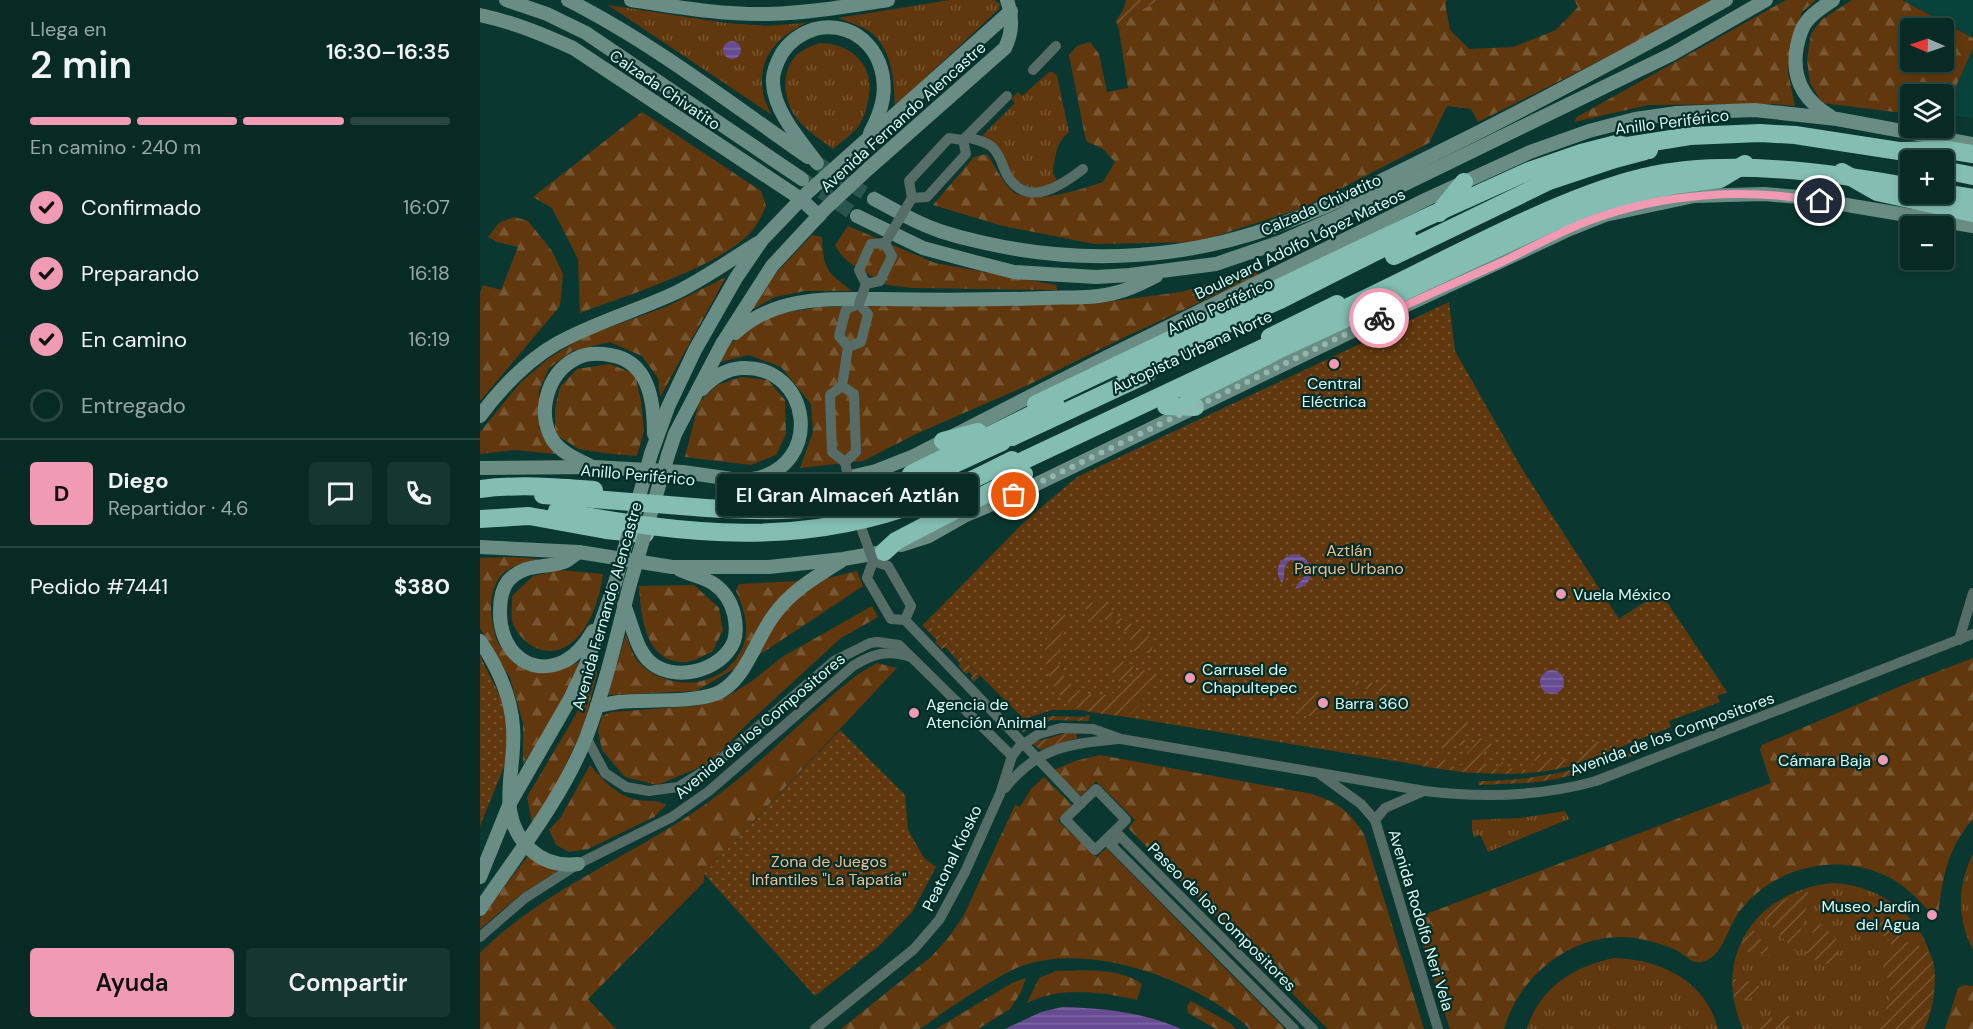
<!DOCTYPE html>
<html lang="es">
<head>
<meta charset="utf-8">
<style>
  :root { --surface:#082a25; --page:#163632; --text:#f1f3f6; --muted:#98a7a7; --line:#294642; --accent:#f19ab4 }
  body { margin:0; font-family:"DM Sans",sans-serif; background:var(--page); color:var(--text); height:100vh; display:flex; flex-direction:column; font-size:22px; white-space:nowrap }
  * { box-sizing:border-box; margin:0 }
  p { font-size:20px; color:var(--muted) }
  .icon { flex:none; width:33px; height:33px; fill:none; stroke:currentColor; stroke-width:2; stroke-linecap:round; stroke-linejoin:round }
  .map { position:relative; flex:1; overflow:hidden }
  .sheet { display:flex; flex-direction:column; background:var(--surface); width:480px }
  .sheet>* { flex:none }
  .needle { width:39px; rotate:272deg }
  .fabs { position:absolute; left:1420px; top:18px; display:grid; gap:12px }
  .fabs a { display:grid; place-items:center; width:54px; height:54px; border-radius:6px; background:var(--surface); box-shadow:0 3px 9px #0003,0 0 0 2px var(--line); font-size:30px }
  .pin { position:absolute; display:grid; place-items:center; width:51px; height:51px; color:#fff; margin:-26px; border:3px solid #fff; border-radius:50%; box-shadow:0 2px 6px #0007 }
  .courier { position:absolute; display:grid; place-items:center; width:60px; height:60px; margin:-30px; border:4px solid #f19ab4; border-radius:50%; background:#fff; color:#222; box-shadow:0 2px 8px #0007 }
  .bubble { position:absolute; height:42px; border-radius:6px; background:var(--surface); box-shadow:0 3px 9px #0003,0 0 0 2px var(--line); font-size:20px; font-weight:600; line-height:42px; text-align:center }
  .overview em { font-style:normal; font-weight:600 }
  .overview div { display:flex; flex-direction:column-reverse }
  .overview { display:flex; align-items:center; justify-content:space-between; height:102px; padding:0 30px }
  h1 { font-size:39px; font-weight:600; line-height:45px }
  .bar { display:grid; grid-template-columns:repeat(4,1fr); gap:9px 6px; align-content:center; height:72px; padding:0 30px }
  .bar i { height:8px; border-radius:4px; background:var(--line) }
  .bar .selected { background:var(--accent) }
  .bar p { grid-column:span 4 }
  .line { display:flex; align-items:center; gap:15px; padding:0 30px; border-top:2px solid var(--line) }
  .line div { flex:1 }
  .round { display:grid; place-items:center; flex:none; width:63px; height:63px; border-radius:6px; background:var(--page) }
  ol { padding:0 30px; list-style:none }
  li { display:flex; align-items:center; gap:18px; height:66px }
  li p { margin-inline-start:auto }
  li .icon { padding:6px; border-radius:50%; background:var(--accent); color:#111; stroke-width:4 }
  li:last-child { color:var(--muted) }
  li i { width:33px; height:33px; border:3px solid var(--line); border-radius:50% }
  .cta { display:flex; gap:12px; margin-top:auto; padding:12px 30px }
  .cta a { flex:1; height:69px; border-radius:6px; background:var(--accent); color:#111; font-size:24px; font-weight:600; line-height:69px; text-align:center }
  .cta a+a { background:var(--page); color:var(--text) }
  main { display:flex; flex:1; min-height:0 }
  .map>svg:first-child { display:block }
</style>
</head>
<body>
<main>
<section class="sheet">
<div class="overview"><div><h1>2 min</h1><p>Llega en</p></div><em>16:30–16:35</em></div>
<div class="bar"><i class="selected"></i><i class="selected"></i><i class="selected"></i><i></i><p>En camino · 240 m</p></div>
<ol>
<li><svg class="icon" aria-label="check" viewBox="0 0 24 24"><path d="M5 12l5 5 9-10"/></svg>Confirmado<p>16:07</p></li>
<li><svg class="icon" aria-label="check" viewBox="0 0 24 24"><path d="M5 12l5 5 9-10"/></svg>Preparando<p>16:18</p></li>
<li><svg class="icon" aria-label="check" viewBox="0 0 24 24"><path d="M5 12l5 5 9-10"/></svg>En camino<p>16:19</p></li>
<li><i></i>Entregado</li>
</ol>
<div class="line" style="height:108px"><b class="round" style="background:var(--accent);color:#111">D</b><div><b>Diego</b><p>Repartidor · 4.6</p></div><a class="round"><svg class="icon" aria-label="chat" viewBox="0 0 24 24"><path d="M4 5h16v11H9l-5 4z"/></svg></a><a class="round"><svg class="icon" aria-label="phone" viewBox="0 0 24 24"><path d="M5 4h4l2 5-3 2q2 4 5 5l2-3 5 2v4C11 20 4 13 5 4z"/></svg></a></div>
<div class="line" style="height:78px"><div>Pedido #7441</div><b>$380</b></div>
<div class="cta"><a>Ayuda</a><a>Compartir</a></div>
</section>
<div class="map">
<svg width="1493" height="1029" viewBox="0 0 1493 1029">
  <defs>
    <pattern id="grass-tufts" width="24" height="20" patternUnits="userSpaceOnUse" patternTransform="scale(1.5)"><rect width="24" height="20" fill="#61380e"/><path d="M3 7l-1-3M5 7V3M7 7l1-3M15 17l-1-3M17 17v-4M19 17l1-3" fill="none" stroke="#775632"/></pattern>
    <pattern id="forest-firs" width="22" height="20" patternUnits="userSpaceOnUse" patternTransform="scale(1.5)"><rect width="22" height="20" fill="#61380e"/><path d="M5 1l3.5 6h-7zM16 11l3.5 6h-7z" fill="#775632"/></pattern>
    <pattern id="park-dots" width="8" height="8" patternUnits="userSpaceOnUse" patternTransform="scale(1.5)"><rect width="8" height="8" fill="#61380e"/><path d="M2 2h.1M6 6h.1" fill="none" stroke="#775632" stroke-width="1.8" stroke-linecap="round"/></pattern>
    <pattern id="garden-furrows" width="10" height="10" patternUnits="userSpaceOnUse" patternTransform="scale(1.5)"><rect width="10" height="10" fill="#61380e"/><path d="M-1 1l2-2M0 10L10 0M9 11l2-2" fill="none" stroke="#775632"/></pattern>
    <pattern id="water-rules" width="6" height="5" patternUnits="userSpaceOnUse" patternTransform="scale(1.5)"><rect width="6" height="5" fill="#684c93"/><path d="M0 2.5h6" fill="none" stroke="#7d67a3"/></pattern>
  </defs>
  <rect width="100%" height="100%" fill="#0a3831"/>
  <g fill="#08433b">
    <polygon points="1422,0 1493,0 1493,38"/>
    <polygon points="1493,48 1493,118 1464,114 1464,113"/>
  </g>
  <g fill="url(#grass-tufts)">
    <path d="M470 0H514L520 4 519 9 415 106C414 83 413 56 396 37 387 27 370 23 358 18Z"/>
    <path d="M128 5 246 23 286 26 326 23C297 37 277 58 283 93 284 101 289 109 292 115Z"/>
    <path d="M340 43C373 44 396 66 388 101 386 110 383 120 378 127 371 135 361 142 353 149 341 140 327 131 317 119 304 102 300 74 315 57 321 50 331 46 340 43Z"/>
    <path d="M569 72H573L577 76 589 132C576 142 575 157 573 173L578 182C541 204 521 162 501 137L535 103 531 99 538 92 542 96Z"/>
    <polygon points="1085,811 1089,819 1008,852 1000,835 994,837 992,829 992,820 1040,818"/>
    <path d="M1493 854V950C1477 920 1477 885 1493 854Z"/>
    <path d="M1354 883C1429 888 1477 958 1444 1029H1263C1230 957 1277 889 1354 883Z"/>
    <path d="M1134 958C1180 959 1226 981 1238 1029H1047C1059 988 1094 966 1134 958Z"/>
  </g>
  <g fill="url(#forest-firs)" fill-rule="evenodd">
    <path d="M681 0H967L965 3 970 30 989 49 1033 47 1076 30 1098 7 1094 0H1234L1191 25 998 122 991 109 967 106 949 143 823 208 717 242 614 244 523 226 453 205 494 157 507 154C514 165 521 179 530 189 548 208 601 189 623 182L635 162 623 149 606 141 589 55 597 46 610 42 619 54 627 92 648 88 639 30 650 15Z"/>
    <polygon points="1306,0 1336,0 1322,12 1311,48 1308,72 1315,106 1294,104 1168,105 1094,122 1097,117"/>
    <path d="M1372 0H1422L1493 38V48L1464 113V94H1431V114L1342 103 1330 83 1327 60 1331 34 1341 20ZM1431 28H1464V62H1431Z"/>
    <path d="M162 112 281 191 286 206C283 213 279 221 275 227 246 266 146 295 100 313L98 259 72 208 53 197Z"/>
    <polygon points="34,217 48,221 72,251 83,274 80,306 0,401 0,293 3,285 21,290 38,247 17,242 8,237 19,223"/>
    <polygon points="368,226 455,263 576,285 577,290 432,288 407,285 370,263 362,256 355,245"/>
    <path d="M332 235 342 237C343 269 347 272 372 291H325L295 297 273 309 271 306 297 272Z"/>
    <polygon points="775,270 779,275 645,337 546,386 438,433 383,461 320,468 333,432 331,404 301,367 269,355 240,362 248,346 268,329 297,314 340,307 625,302 701,292"/>
    <polygon points="246,277 180,397 178,378 162,356 130,342 92,351 69,368 59,391 59,428 75,454 35,450 0,454 0,432 40,383 69,358 106,336 188,306"/>
    <polygon points="130,364 155,374 161,401 164,431 157,456 124,453 99,449 75,434 75,408 80,387 97,369"/>
    <polygon points="261,377 288,380 305,400 306,434 296,455 271,465 205,457 219,402 237,385"/>
    <path d="M33 557 58 559C49 562 39 563 31 568 5 582 9 620 18 643 24 655 50 672 64 672 78 671 91 666 103 660L77 713 43 765V723L30 678 0 628V558Z"/>
    <path d="M80 570 123 574C120 597 110 630 90 644 68 660 43 646 33 624 30 617 33 604 32 596L53 576Z"/>
    <path d="M377 571 383 586 285 651 216 691 127 695 146 634C149 643 151 652 157 660 163 668 173 675 183 678 215 691 256 676 265 640 269 624 263 605 256 591L259 584 340 580Z"/>
    <path d="M214 585 239 608 243 630 232 652C224 655 213 662 205 662 165 663 161 616 159 586Z"/>
    <polygon points="392,606 398,617 361,638 266,725 230,763 177,785 145,777 122,750 118,731 122,716 131,712 216,706 248,696 272,681 302,657"/>
    <path d="M1493 658V819C1467 849 1463 876 1458 915L1454 917C1442 903 1430 890 1414 880 1362 850 1294 865 1259 912 1247 928 1243 957 1222 962 1212 964 1206 956 1198 951 1190 947 1181 944 1172 942 1108 921 1041 968 1024 1029H970L939 933 944 915 1291 783 1280 750 1282 745 1428 683Z"/>
    <path d="M397 663 417 668 224 874V882L108 999 136 1029H0V953C70 883 166 852 243 791 277 765 308 735 339 707 357 691 375 674 397 663Z"/>
    <polygon points="117,668 117,674 103,728 76,785 52,823 47,797 95,716"/>
    <path d="M620 755 832 794C859 803 868 810 884 834L944 1029H848L682 863 685 859 678 852 675 855 648 828 655 820 616 781 601 796 574 770 595 761Z"/>
    <path d="M110 765C124 781 136 795 157 800 168 802 176 799 186 805L174 817 108 849 89 852 76 845 69 830 81 817Z"/>
    <path d="M564 777 592 805 578 821 617 857 626 848 805 1029H770C716 979 602 937 532 970 508 982 485 998 462 1013 455 1018 447 1026 439 1029 434 1029 426 1029 421 1029 401 1029 381 1029 361 1029L452 956 469 937 484 915 535 805 540 807 551 789Z"/>
    <polygon points="50,853 80,869 39,896 0,929 0,918"/>
    <path d="M576 971C604 971 639 967 662 984L657 1000C621 992 582 986 547 1003L559 978Z"/>
    <polygon points="546,978 541,992 530,1009 498,1029 456,1029 532,983"/>
    <polygon points="1484,985 1493,986 1493,1029 1465,1029 1478,988"/>
    <polygon points="711,1001 750,1023 756,1029 736,1029 708,1013 707,1006"/>
  </g>
  <g fill="url(#park-dots)">
    <polygon points="969,302 975,351 1042,469 1139,619 1180,592 1247,692 1237,696 1240,702 1189,721 1191,727 1095,765 1054,771 988,773 604,710 572,710 544,719 446,622 545,521 597,477"/>
    <polygon points="0,656 19,694 27,717 30,752 0,826"/>
    <polygon points="360,730 425,795 428,830 444,858 456,867 432,912 400,945 335,996 224,874"/>
  </g>
  <g fill="url(#garden-furrows)">
    <polygon points="646,0 681,0 650,15 639,30 636,21 643,10"/>
    <path d="M622 601 637 616 667 632 672 644 673 653H654C650 628 634 616 610 620L604 604Z"/>
    <path d="M583 613 590 620C547 675 625 729 661 669L675 675C670 690 660 707 647 717 635 715 606 713 597 708 562 690 554 638 583 613Z"/>
    <polygon points="446,622 500,676 494,682 491,678 493,676 489,672 486,674 479,666 480,663 465,647 462,649 455,642 457,640 442,625"/>
    <polygon points="637,659 654,666 649,675 640,683 631,670"/>
    <polygon points="876,681 910,685 909,693 875,687"/>
    <polygon points="837,694 837,698 842,699 840,706 845,707 842,718 816,714 819,699"/>
    <polygon points="607,715 610,716 608,721 571,720 543,732 538,727 571,716 604,717"/>
    <path d="M981 718 992 725C982 726 980 735 986 742L982 746 972 744 964 753 965 760 974 767 984 764 987 753 1001 738 1019 748 1018 750 1008 748 1002 753 1001 763 1009 770 1017 769 1022 762 1027 764 1030 769 1037 767 1042 770H1049L1055 762 1053 753 1063 755V760L1091 759 1107 752 1105 748 1119 741 1129 751C1118 756 1106 762 1095 765 1045 779 991 774 941 766L942 760 960 763 965 734C976 735 979 727 981 718Z"/>
    <polygon points="586,733 596,733 597,738 560,750 552,743"/>
    <path d="M1157 750 1158 754C1127 765 1096 776 1064 781 1042 784 1020 784 998 785L999 781C1056 781 1103 769 1157 750Z"/>
    <polygon points="1326,890 1330,894 1315,951 1283,917 1296,903"/>
    <polygon points="1337,920 1359,942 1359,950 1350,965 1339,963 1326,952"/>
    <path d="M1398 920C1412 922 1411 929 1420 936 1423 938 1428 943 1432 944 1438 945 1443 947 1448 952 1462 966 1451 1013 1444 1029H1397C1412 997 1416 991 1399 958L1413 949 1409 940 1392 927 1393 923Z"/>
    <path d="M1273 923C1273 941 1291 942 1291 955H1282V952H1267L1261 949 1263 940Z"/>
    <path d="M1253 979 1274 982 1284 991C1277 996 1262 1003 1254 1001Z"/>
    <path d="M1306 1015 1311 1016 1297 1029H1270C1279 1016 1293 1020 1306 1015Z"/>
  </g>
  <g fill="url(#water-rules)">
    <circle cx="252" cy="50" r="9"/>
    <path d="M814 554C836 557 838 585 815 589 818 581 826 579 826 570L820 561 812 560C800 565 807 574 802 583 793 570 799 558 814 554Z"/>
    <circle cx="1072" cy="682" r="12"/>
    <path d="M582 1007C622 1008 663 1012 701 1029H525L561 1012Z"/>
  </g>
  <g fill="none" stroke-linecap="round" stroke-linejoin="round">
    <g stroke="#2a554e" stroke-width="14" stroke-dasharray="14 7" stroke-linecap="butt">
      <polyline points="337,163 394,199"/>
      <polyline points="324,180 377,216"/>
    </g>
    <g stroke="#556c67" stroke-width="10">
      <polyline points="553,70 576,46"/>
      <path d="M486 137C495 139 505 141 512 147 521 155 522 166 527 175 547 209 581 186 603 169"/>
      <polygon points="469,138 483,140 486,154 447,197 432,198 429,181"/>
      <polyline points="483,140 527,96"/>
      <polygon points="405,243 412,256 400,281 386,284 379,270 391,244"/>
      <polygon points="379,304 388,314 381,342 368,347 359,336 366,309"/>
      <polyline points="362,386 374,394 376,452 365,462 352,452 350,395 362,386 368,347"/>
      <polyline points="425,620 431,606 408,566 393,561 387,578 411,619 425,620 601,804"/>
      <polyline points="1479,640 1493,593"/>
      <polyline points="106,737 125,773 146,787 169,791 198,787 234,765 354,661 390,643 398,642 419,645 532,756"/>
      <polyline points="841,775 881,804 895,820 958,1029"/>
      <path d="M525 788C558 747 588 744 638 739"/>
      <polygon points="616,789 646,820 615,850 585,819"/>
      <polyline points="895,820 905,808 944,791"/>
      <polyline points="631,835 635,840 640,836 833,1029"/>
      <polyline points="626,840 814,1029"/>
      <path d="M0 937 45 898 98 864 192 817 229 791 373 666C392 654 408 649 431 657"/>
      <path d="M335 1029 434 949 459 920 485 872 520 794 532 756 539 747 559 734 581 728 613 729 641 739 945 791C1003 798 1059 797 1116 781L1493 634"/>
    </g>
    <g stroke="#698d85" stroke-width="14">
      <polyline points="26,0 67,14 106,33 322,179"/>
      <path d="M88 0C173 43 250 103 328 157"/>
      <path d="M151 0C197 7 242 15 289 14 329 13 369 6 408 0"/>
      <path d="M0 15C33 22 62 34 93 48L321 199 339 216"/>
      <path d="M1350 116C1323 100 1311 77 1317 46 1319 37 1321 28 1327 21 1334 12 1344 6 1353 0"/>
      <path d="M337 163C321 141 294 112 293 83 292 73 297 62 302 53 310 41 322 33 335 29 379 19 409 57 403 98 401 111 396 122 390 133"/>
      <path d="M394 199C413 209 432 221 452 228 469 235 487 239 505 243 607 266 712 259 809 221 865 200 919 172 973 145 1065 99 1156 50 1246 0"/>
      <polyline points="377,216 443,248 491,261 534,272 616,277 650,275 736,264 803,241 855,218 1192,54 1286,0"/>
      <path d="M255 333C296 295 349 299 401 299 456 300 511 300 566 298 589 297 615 299 638 292 651 289 664 282 676 276"/>
      <path d="M222 389C233 377 246 369 262 368 331 365 345 466 273 479"/>
      <path d="M0 416C21 388 45 362 76 344 113 323 156 311 195 293 224 279 250 260 278 243"/>
      <polyline points="171,454 188,407 215,350 256,278 282,240 328,192 531,11"/>
      <path d="M188 455 195 434 242 344 292 266 344 210 388 169 525 48C533 32 533 17 527 0"/>
      <path d="M109 465C96 459 80 452 72 439 57 412 67 374 95 359 106 353 118 353 130 355 169 361 174 401 174 434"/>
      <polyline points="0,468 114,467 203,472 294,485 353,481 396,471 434,456 625,358 947,199 1050,152 1109,131 1155,119 1197,113 1274,110 1357,119 1493,144"/>
      <polyline points="421,545 449,536 486,515 534,495 916,310 1090,229 1125,215 1214,196 1284,194 1319,197 1493,226"/>
      <polyline points="0,547 99,552 192,567 289,567 363,559 403,552"/>
      <path d="M99 552C94 555 89 560 84 562 64 569 45 562 28 581 22 589 20 601 20 611 19 648 47 679 85 661 98 654 106 643 113 631"/>
      <path d="M144 605C152 623 155 646 168 660 191 684 242 672 254 641 257 632 256 623 254 614 251 602 244 591 234 584 224 577 211 575 200 570"/>
      <path d="M0 641C17 666 31 696 33 727 37 770 13 815 51 850 64 862 81 866 98 864"/>
      <path d="M117 706C124 705 132 703 139 702 165 699 223 704 243 690 267 675 277 637 294 615 311 591 337 576 361 561"/>
      <polyline points="0,877 30,803 90,699 106,665 135,583"/>
      <path d="M0 909C37 854 81 800 106 738 125 688 137 635 150 584"/>
    </g>
    <g stroke="#84beb2" stroke-width="18">
      <polyline points="1147,146 1210,136 1280,133 1315,135 1419,151 1468,150 1493,154"/>
      <polyline points="1464,170 1493,176"/>
      <polyline points="1464,193 1493,198"/>
      <polyline points="959,213 984,182"/>
      <polyline points="914,256 1069,181 1135,159 1165,151"/>
      <path d="M847 317C909 288 970 256 1032 227 1074 207 1118 188 1164 177 1245 158 1349 172 1431 187"/>
      <polyline points="790,337 857,304"/>
      <polyline points="644,371 802,299 927,236"/>
      <polyline points="686,406 715,407"/>
      <polyline points="532,437 667,374"/>
      <polyline points="463,441 498,432"/>
      <polyline points="519,472 806,337"/>
      <polyline points="431,474 575,403"/>
      <path d="M0 489C38 484 76 487 114 490"/>
      <polyline points="0,519 49,516 126,530 165,534"/>
      <polyline points="404,552 416,541 544,474"/>
    </g>
    <g stroke="#556c67" stroke-width="10">
      <polyline points="405,243 432,198"/>
      <polyline points="379,304 386,284"/>
      <polyline points="365,462 375,510 393,561"/>
    </g>
    <g stroke="#698d85" stroke-width="14">
      <polyline points="135,583 171,454"/>
      <polyline points="150,584 188,455"/>
    </g>
    <g stroke="#84beb2" stroke-width="18">
      <polyline points="1362,172 1397,192 1493,213"/>
      <polyline points="709,395 804,347 1071,223 1117,204 1194,185 1240,179 1265,164"/>
      <polyline points="556,404 945,218 1049,171 1101,153 1136,144 1169,150"/>
      <path d="M63 495C117 499 171 504 226 508 276 511 326 513 375 501 426 489 475 463 522 442"/>
      <path d="M77 511C207 535 323 549 449 499 477 488 504 474 532 460"/>
    </g>
  </g>
  <g fill="none" stroke-linecap="round" stroke-linejoin="round">
    <polyline stroke="#93b5af" stroke-width="6" stroke-dasharray="0 10.8" points="534,495 899,318"/>
    <path stroke="#f19ab4" stroke-width="8" d="M899 318C940 298 982 280 1024 261 1053 247 1081 231 1111 220 1184 193 1264 188 1340 201"/>
  </g>
  <g fill="#f19ab4" stroke="#002d27" stroke-width="2">
    <circle cx="854" cy="364" r="6"/>
    <circle cx="1081" cy="594" r="6"/>
    <circle cx="710" cy="678" r="6"/>
    <circle cx="843" cy="703" r="6"/>
    <circle cx="434" cy="713" r="6"/>
    <circle cx="1403" cy="760" r="6"/>
    <circle cx="1452" cy="915" r="6"/>
  </g>
  <g text-anchor="middle" dominant-baseline="central" stroke-width="4.5" stroke-linejoin="round" paint-order="stroke">
    <g font-size="16" fill="#ddf9f3" stroke="#002d27">
      <text transform="translate(185 90) rotate(34)">Calzada Chivatito</text>
      <text transform="translate(423 117) rotate(-42)">Avenida Fernando Alencastre</text>
      <text transform="translate(1192 122) rotate(-7)">Anillo Periférico</text>
      <text transform="translate(841 205) rotate(-24)">Calzada Chivatito</text>
      <text transform="translate(820 244) rotate(-26)">Boulevard Adolfo López Mateos</text>
      <text transform="translate(740 306) rotate(-25)">Anillo Periférico</text>
      <text transform="translate(712 352) rotate(-25)">Autopista Urbana Norte</text>
      <text transform="translate(158 475) rotate(5)">Anillo Periférico</text>
      <text transform="translate(127 606) rotate(-74)">Avenida Fernando Alencastre</text>
      <text transform="translate(280 726) rotate(-40)">Avenida de los Compositores</text>
      <text transform="translate(1192 734) rotate(-20)">Avenida de los Compositores</text>
      <text transform="translate(472 858) rotate(-64)">Peatonal Kiosko</text>
      <text transform="translate(742 917) rotate(45)">Paseo de los Compositores</text>
      <text transform="translate(941 920) rotate(73)">Avenida Rodolfo Neri Vela</text>
    </g>
    <g font-size="16" fill="#ddf9f3" stroke="#002d27" text-anchor="start">
      <text x="854" y="383" text-anchor="middle">Central<tspan x="854" dy="18">Eléctrica</tspan></text>
      <text x="1093" y="594">Vuela México</text>
      <text x="722" y="669">Carrusel de<tspan x="722" dy="18">Chapultepec</tspan></text>
      <text x="855" y="703">Barra 360</text>
      <text x="446" y="704">Agencia de<tspan x="446" dy="18">Atención Animal</tspan></text>
      <text x="1391" y="760" text-anchor="end">Cámara Baja</text>
      <text x="1440" y="906" text-anchor="end">Museo Jardín<tspan x="1440" dy="18">del Agua</tspan></text>
    </g>
    <g font-size="16" fill="#f3bc90" stroke="#002d27">
      <text x="869" y="550">Aztlán<tspan x="869" dy="18">Parque Urbano</tspan></text>
      <text x="349" y="861">Zona de Juegos<tspan x="349" dy="18">Infantiles "La Tapatía"</tspan></text>
    </g>
  </g>
</svg>
<div class="fabs">
<a><svg class="needle" viewBox="-14 -14 28 28"><path d="M0-13l5 13h-10z" fill="#e53935"/><path d="M0 13l5-13h-10z" fill="#98a7a7"/></svg></a>
<a><svg class="icon" aria-label="layers" viewBox="0 0 24 24"><path d="M12 4l9 5-9 5-9-5zM3 14l9 5 9-5"/></svg></a>
<a>+</a>
<a>−</a>
</div>
<div class="pin" style="left:534px;top:495px;background:#ea580c"><svg class="icon" aria-label="bag" viewBox="0 0 24 24"><path d="M5 8h14l-1 12H6zM9 8a3 3 0 0 1 6 0"/></svg></div>
<div class="pin" style="left:1340px;top:201px;background:#1f2937"><svg class="icon" aria-label="home" viewBox="0 0 24 24"><path d="M3 11l9-7 9 7M6 9v11h12V9"/></svg></div>
<div class="courier" style="left:899px;top:318px"><svg class="icon" aria-label="bike" viewBox="0 0 24 24"><circle cx="6" cy="16" r="4"/><circle cx="18" cy="16" r="4"/><path d="M6 16l4-8h5l3 8M10 8l3 8H6M13 5h3"/></svg></div>
<div class="bubble" style="left:237px;top:474px;width:261px">El Gran Almaceń Aztlán</div>
</div>
</main>
</body>
</html>
